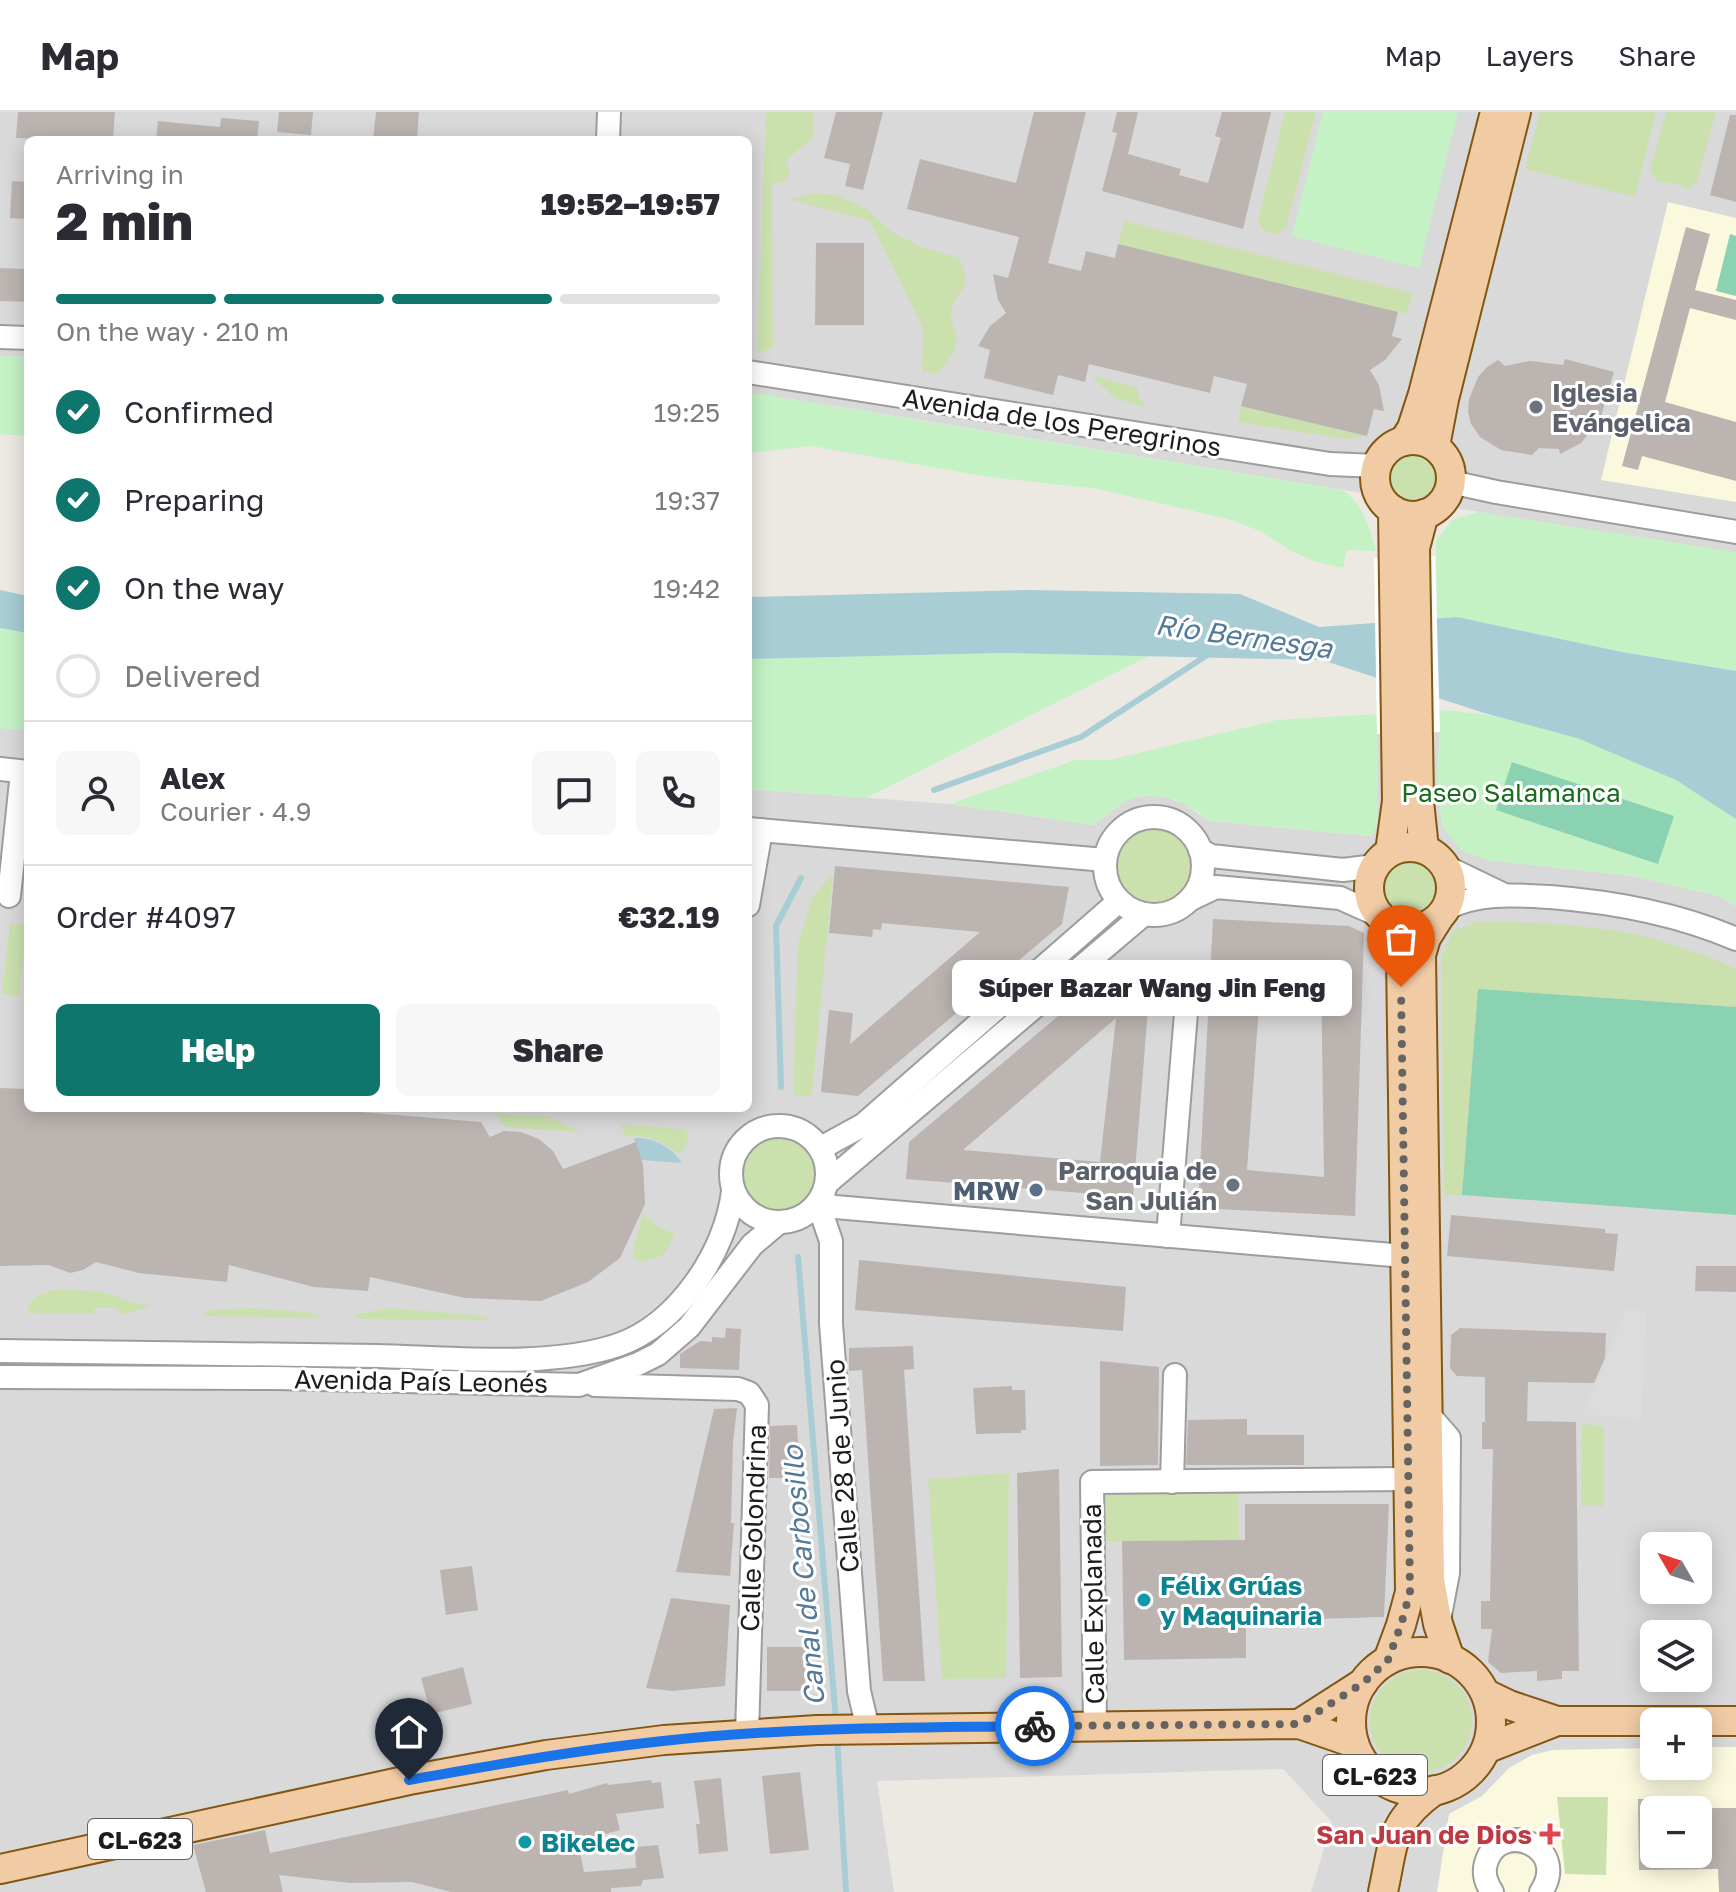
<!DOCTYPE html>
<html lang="en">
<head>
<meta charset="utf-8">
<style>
  :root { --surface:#fff; --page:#f7f7f7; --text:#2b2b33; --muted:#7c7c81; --line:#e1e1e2; --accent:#0f766e }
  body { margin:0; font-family:"Golos Text",sans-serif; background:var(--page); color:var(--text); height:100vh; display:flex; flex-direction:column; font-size:30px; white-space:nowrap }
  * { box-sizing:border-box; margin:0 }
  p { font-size:26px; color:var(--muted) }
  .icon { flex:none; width:44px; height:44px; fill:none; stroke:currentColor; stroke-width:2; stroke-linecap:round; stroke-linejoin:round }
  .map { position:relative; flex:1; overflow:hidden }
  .side { position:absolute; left:24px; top:24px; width:728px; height:976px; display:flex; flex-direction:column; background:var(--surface); border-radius:12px; box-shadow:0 4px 20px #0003 }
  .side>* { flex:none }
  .needle { width:52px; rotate:309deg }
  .buttons { position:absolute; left:1640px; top:1420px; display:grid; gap:16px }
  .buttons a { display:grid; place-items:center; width:72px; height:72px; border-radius:12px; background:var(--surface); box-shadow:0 4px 20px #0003; font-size:40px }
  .pin { position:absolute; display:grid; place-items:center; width:68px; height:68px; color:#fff; margin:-82px -34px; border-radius:50% 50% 50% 0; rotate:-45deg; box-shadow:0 0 8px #0007 }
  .pin .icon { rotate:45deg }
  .courier { position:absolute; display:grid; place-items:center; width:80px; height:80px; margin:-40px; border:6px solid #1a73e8; border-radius:50%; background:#fff; color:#222; box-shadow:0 2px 10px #0007 }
  .bubble { position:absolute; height:56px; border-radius:12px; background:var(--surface); box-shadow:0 4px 20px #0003; font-size:26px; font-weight:800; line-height:56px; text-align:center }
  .headline em { font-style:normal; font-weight:800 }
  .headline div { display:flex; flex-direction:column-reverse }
  .headline { display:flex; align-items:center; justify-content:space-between; height:136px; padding:0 32px }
  h1 { font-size:52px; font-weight:800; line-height:60px }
  .bar { display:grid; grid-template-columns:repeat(4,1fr); gap:12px 8px; align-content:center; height:96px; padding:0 32px }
  .bar i { height:10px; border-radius:6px; background:var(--line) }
  .bar .selected { background:var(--accent) }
  .bar p { grid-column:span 4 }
  .line { display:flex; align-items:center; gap:20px; padding:0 32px; border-top:2px solid var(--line) }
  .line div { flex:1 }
  .round { display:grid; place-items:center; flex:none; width:84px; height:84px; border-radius:12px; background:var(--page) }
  ol { padding:0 32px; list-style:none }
  li { display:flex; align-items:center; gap:24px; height:88px }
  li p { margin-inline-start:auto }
  li .icon { padding:8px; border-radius:50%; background:var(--accent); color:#fff; stroke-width:4 }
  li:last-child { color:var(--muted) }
  li i { width:44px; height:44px; border:4px solid var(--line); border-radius:50% }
  .primary-button { display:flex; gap:16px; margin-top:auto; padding:16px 32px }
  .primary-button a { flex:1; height:92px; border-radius:12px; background:var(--accent); color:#fff; font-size:32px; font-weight:800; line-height:92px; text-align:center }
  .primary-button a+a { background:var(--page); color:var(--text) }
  header { display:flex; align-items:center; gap:48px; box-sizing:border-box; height:112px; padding:0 40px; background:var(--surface); border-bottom:2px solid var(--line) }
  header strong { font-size:38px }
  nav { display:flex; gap:44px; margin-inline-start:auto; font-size:28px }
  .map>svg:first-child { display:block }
</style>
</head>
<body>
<header>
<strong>Map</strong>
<nav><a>Map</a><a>Layers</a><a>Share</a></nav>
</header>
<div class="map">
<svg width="1736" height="1780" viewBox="0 0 1736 1780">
  <rect width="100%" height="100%" fill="#ece9e3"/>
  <g fill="#dad9d9" fill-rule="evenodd">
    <polygon points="0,0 1736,0 1736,459 1479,400 748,280 748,28 28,28 28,245 0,244"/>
    <path d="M0 616 28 618V996H748V677L950 692 1093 713 1127 688 1146 683 1162 684 1185 692 1208 709 1372 724 1378 709 1377 622 1440 620 1437 657 1442 714 1487 748 1633 764 1719 784 1736 794V1780H1311L1332 1710 1283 1657 877 1669 894 1780H0ZM1654 1434H1698V1478H1654ZM1654 1522H1698V1566H1654ZM1654 1610H1698V1654H1654ZM1654 1698H1698V1742H1654Z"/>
  </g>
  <g fill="#faf9de" fill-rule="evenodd">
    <polygon points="1668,90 1736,106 1736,390 1601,368"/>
    <path d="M1698 1635H1736V1780H1437L1449 1702 1482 1684 1509 1656 1532 1643 1553 1638 1654 1636V1654H1698ZM1654 1698H1698V1742H1654Z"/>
  </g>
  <g fill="#cae1ae">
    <polygon points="766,0 813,0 813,26 786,48 790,61 785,69 772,72 773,236 757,241"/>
    <polygon points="1285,0 1316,0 1286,116 1277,122 1263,119 1258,108"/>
    <polygon points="1540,0 1656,0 1635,85 1525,57"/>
    <polygon points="1666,0 1716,0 1697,70 1687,77 1675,71 1657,70 1650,58"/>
    <path d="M814 81 839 84 868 98 892 120 921 135 959 146C977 181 951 179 951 204 951 210 955 216 956 222 959 238 947 250 937 261L922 260 923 216 870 109 788 87Z"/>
    <polygon points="1124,109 1412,181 1407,202 1118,132"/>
    <polygon points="1095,264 1138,276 1138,285 1147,296 1115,286 1094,267"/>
    <polygon points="1241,294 1367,324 1345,327 1238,310"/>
    <circle cx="1414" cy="366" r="25"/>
    <circle cx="1154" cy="754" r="40"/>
    <circle cx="1410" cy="776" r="30"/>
    <polygon points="833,761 812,983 793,984 798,832 812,786"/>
    <path d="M1479 809C1536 811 1598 812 1654 827 1682 834 1709 845 1736 857V895L1478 877 1462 1083H1444L1441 845 1453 819Z"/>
    <polygon points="10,811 26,813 19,884 2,882"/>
    <polygon points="496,1002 550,1005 581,1020 505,1015"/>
    <path d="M621 1012 685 1018 689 1024 683 1039 678 1041C662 1029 646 1021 625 1025Z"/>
    <circle cx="780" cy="1062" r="40"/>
    <path d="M642 1102 658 1115 675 1122 663 1144 639 1150 634 1146C631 1134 641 1117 642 1102Z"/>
    <path d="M59 1177 103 1180 132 1190 151 1194 119 1203 118 1196H95L93 1202 27 1201C28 1185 46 1180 59 1177Z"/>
    <polygon points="252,1196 307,1200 327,1206 205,1204 206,1198"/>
    <polygon points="391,1196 484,1204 490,1208 360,1207 355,1202"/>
    <polygon points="1582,1312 1604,1314 1604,1394 1581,1394"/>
    <polygon points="1009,1361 1006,1566 942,1567 928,1367"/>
    <polygon points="1238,1381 1239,1429 1102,1429 1102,1382"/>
    <circle cx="1421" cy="1609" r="51"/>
    <polygon points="1557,1685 1608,1685 1606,1763 1565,1762"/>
  </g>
  <g fill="#c4f2c5">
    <polygon points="1323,0 1458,0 1419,156 1292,124"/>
    <polygon points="0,244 28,245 28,324 0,322"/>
    <path d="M748 280 1343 378C1364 394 1369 414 1376 439L1347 438 1343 456 1313 449 1288 437 1260 419 1228 407 1098 377 989 365 811 334 748 341Z"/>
    <polygon points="1479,400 1736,440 1736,559 1622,540 1457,505 1437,507 1436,429 1452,408"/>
    <polygon points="0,516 28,521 28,618 0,616"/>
    <polygon points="1003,541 1149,544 866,686 748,677 748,547"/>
    <path d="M1444 598C1523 604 1610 630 1679 670 1698 681 1717 694 1736 707V794L1719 784 1633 764 1487 748 1462 739 1442 714 1437 657 1440 620 1377 622 1378 709 1372 724 1208 709 1198 700 1174 687 1146 683 1127 688 1093 713 950 692 1075 648H1109L1277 608Z"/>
  </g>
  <g fill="#8ad2b2">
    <polygon points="1730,122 1736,124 1736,184 1716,179"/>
    <polygon points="1512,650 1674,704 1658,752 1496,698"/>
    <polygon points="1478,877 1736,895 1736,1103 1462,1083"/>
  </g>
  <polygon fill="#dcdcdc" points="1626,1197 1647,1199 1641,1308 1583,1302"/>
  <g fill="#a8cdd5">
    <polygon points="0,478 28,484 28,521 0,516"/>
    <polygon points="1029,478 1240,482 1319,515 1457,505 1622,540 1736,559 1736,707 1676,668 1577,626 1484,601 1322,548 1003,541 748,547 748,485"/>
    <path d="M634 1026C653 1025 672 1035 682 1051L641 1048Z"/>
  </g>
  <polygon fill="#fff" points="1435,444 1440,620 1377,622 1374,446"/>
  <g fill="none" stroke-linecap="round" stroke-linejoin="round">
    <g stroke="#a8cdd5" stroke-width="6">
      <polyline points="934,678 1081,625 1209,542"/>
      <polyline points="781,975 776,814 801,766"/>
      <polyline points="798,1145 836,1609"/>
      <polyline points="837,1624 846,1780"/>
    </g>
  </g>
  <g fill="#bcb4b0" fill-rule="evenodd">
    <polygon points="18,0 115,0 113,28 16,26"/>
    <polygon points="279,0 313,0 311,23 277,20"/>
    <polygon points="376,0 419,0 417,28 373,28"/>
    <polygon points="836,0 883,0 863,78 845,74 850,52 824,46"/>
    <polygon points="1034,0 1086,0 1048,151 1081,159 1086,139 1115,146 1118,132 1398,200 1392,224 1402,227 1385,248 1370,258 1379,273 1384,299 1374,297 1367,324 1241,294 1247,272 1214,264 1210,281 1089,252 1085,270 1058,263 1053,283 984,266 990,238 978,234 990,214 1006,201 998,188 993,162 1008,166 1019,125 907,97 920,47 1016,71"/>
    <polygon points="1117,0 1138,0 1128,42 1181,57 1179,63 1208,71 1221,26 1215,24 1222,0 1271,0 1243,117 1102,79 1117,21 1112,20"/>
    <polygon points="1730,3 1736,3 1736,90 1710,83"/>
    <polygon points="221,6 259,9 257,28 156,28 158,9 220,15"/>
    <polygon points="12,69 28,70 28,107 10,106"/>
    <polygon points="1686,115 1710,122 1695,178 1736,188 1736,208 1690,196 1665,290 1736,310 1736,369 1642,344 1638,358 1622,354"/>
    <polygon points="816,131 864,131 864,213 815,213"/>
    <polygon points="0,156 28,157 28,190 0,189"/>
    <polygon points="1565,247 1614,260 1600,308 1581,331 1560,342 1559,337 1539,336 1532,343 1501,338 1480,325 1471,312 1468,300 1469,287 1478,265 1487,255 1498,248 1505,254 1530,249 1563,253"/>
    <polygon points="835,754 1069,775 1062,812 858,984 821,980 829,898 853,901 850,932 980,820 882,811 881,818 873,817 872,825 829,821"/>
    <path d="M1213 807 1349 814 1364 821 1355 1104 1198 1096ZM1262 853 1321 856 1324 1065 1247 1058Z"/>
    <path d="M1115 856 1151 859 1133 1085 906 1067 909 1030ZM1116 906 1100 1050 963 1038Z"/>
    <polygon points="0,976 28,977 28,996 312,996 481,1010 490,1025 504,1019 521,1020 539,1027 553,1039 563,1057 636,1030 643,1053 645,1092 620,1146 588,1170 541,1189 465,1186 370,1165 368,1179 314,1175 229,1153 227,1170 139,1161 96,1150 83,1158 70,1161 49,1153 0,1154"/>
    <polygon points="1451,1103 1605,1117 1605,1121 1618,1122 1614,1159 1447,1144"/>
    <polygon points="859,1148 1126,1175 1123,1219 855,1198"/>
    <polygon points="1696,1154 1736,1154 1736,1180 1695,1179"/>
    <polygon points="726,1216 741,1217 739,1258 680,1256 680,1242 700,1229 712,1230 712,1225 725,1226"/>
    <polygon points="1460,1216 1606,1221 1605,1246 1594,1271 1528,1270 1527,1309 1576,1310 1579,1559 1562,1559 1562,1567 1537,1569 1537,1559 1501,1561 1488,1550 1492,1517 1481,1517 1481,1489 1490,1489 1493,1337 1482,1337 1482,1310 1485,1310 1485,1265 1457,1264 1450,1256 1451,1223"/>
    <polygon points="913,1234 914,1257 904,1258 925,1569 883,1569 862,1258 849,1259 849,1236"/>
    <polygon points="1100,1249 1159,1255 1158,1353 1100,1354"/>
    <polygon points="1012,1274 1012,1278 1025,1278 1026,1318 1021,1318 1021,1321 976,1322 973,1276"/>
    <polygon points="737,1296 733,1331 731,1411 734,1411 730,1464 676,1460 714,1297"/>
    <polygon points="1247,1307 1247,1323 1304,1323 1304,1353 1186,1353 1188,1308"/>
    <polygon points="797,1313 800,1366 769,1366 770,1314"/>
    <polygon points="1059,1357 1062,1565 1020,1566 1017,1361"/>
    <polygon points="1245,1392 1389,1392 1384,1505 1246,1509 1246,1546 1124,1548 1122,1429 1245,1428"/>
    <polygon points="472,1454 478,1498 446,1503 440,1458"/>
    <polygon points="671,1486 730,1493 725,1574 672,1579 646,1576"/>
    <rect x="767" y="1535" width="38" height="44"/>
    <polygon points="463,1555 472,1592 431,1602 421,1566"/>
    <polygon points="800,1660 809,1738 770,1742 762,1664"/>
    <polygon points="721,1666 728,1739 699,1742 696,1712 700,1712 694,1669"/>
    <polygon points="651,1668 652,1671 661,1670 664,1696 616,1702 620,1718 578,1730 584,1760 636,1756 635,1735 658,1733 664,1766 643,1768 641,1774 611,1776 611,1780 451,1780 412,1770 350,1771 279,1763 283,1780 206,1780 193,1733 265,1718 270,1741 568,1678 569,1682 607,1671 608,1673"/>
    <polygon points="1638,1687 1654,1687 1654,1742 1698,1742 1698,1696 1736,1696 1736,1780 1719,1780 1718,1757 1639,1758"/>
  </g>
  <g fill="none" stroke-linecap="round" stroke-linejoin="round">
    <g stroke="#9d9d9d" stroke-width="26">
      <g id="minor">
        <polyline points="608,28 609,0"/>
        <polyline points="0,225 28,226"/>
        <polyline points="748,260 1330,352 1377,354"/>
        <polyline points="1451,370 1496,380 1736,420"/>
        <polyline points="0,657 28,660"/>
        <circle cx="1154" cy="754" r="49"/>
        <polyline points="748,717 1105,748"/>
        <polyline points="1200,738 1211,744 1343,758 1375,754"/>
        <polyline points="1446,755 1502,782"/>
        <polyline points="9,784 22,660"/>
        <polyline points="1191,787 1216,775 1340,786 1378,803"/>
        <polyline points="748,793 761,718"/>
        <path d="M1447 796C1480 780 1514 783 1550 785 1614 790 1676 801 1736 827"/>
        <circle cx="779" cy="1062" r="48"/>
        <polyline points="821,1036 863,1013 1119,789"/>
        <polyline points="828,1070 1144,802"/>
        <polyline points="818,1091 835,1095 1404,1144"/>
        <polyline points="818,1091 831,1129 831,1212 859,1579 868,1617"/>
        <polyline points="1168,1124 1188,876"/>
        <path d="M0 1239C126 1241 251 1242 377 1244 450 1246 550 1256 618 1233 678 1212 726 1140 733 1079"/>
        <polyline points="0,1265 276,1266 579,1273 638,1252 658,1242 689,1215 752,1133 778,1111"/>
        <polyline points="595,1273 738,1277 749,1281 757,1293 747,1622"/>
        <polyline points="1428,1302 1449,1326 1448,1461 1440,1503"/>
        <polyline points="1172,1370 1175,1263"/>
        <polyline points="1095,1613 1092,1370 1406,1367"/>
        <path d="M1492 1780C1486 1771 1483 1761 1486 1751 1499 1706 1571 1734 1541 1780"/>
      </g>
    </g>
    <g stroke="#825712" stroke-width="32">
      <g id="major">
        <circle cx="1413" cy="366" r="38"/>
        <polyline points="1404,329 1412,316 1423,282 1495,0"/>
        <polyline points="1435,334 1444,287 1516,0"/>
        <circle cx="1410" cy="776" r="41"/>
        <polyline points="1424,737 1419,689 1415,436 1424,402"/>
        <polyline points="1390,740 1397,689 1393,398"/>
        <polyline points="1438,807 1426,826 1421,843 1430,1468 1438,1512 1450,1547"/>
        <polyline points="1387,811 1396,826 1401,845 1410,1480 1401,1513 1388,1548"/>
        <circle cx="1421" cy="1610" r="70"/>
        <polyline points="1486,1582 1509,1593 1557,1609 1736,1609"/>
        <polyline points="1299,1612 1363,1571"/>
        <polyline points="1488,1636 1557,1609"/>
        <polyline points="0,1757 409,1668 546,1643 664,1628 817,1618 1299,1612 1354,1631"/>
        <path d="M1383 1780C1394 1730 1390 1710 1435 1678"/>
      </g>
    </g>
    <use href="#minor" stroke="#fff" stroke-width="22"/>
    <use href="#major" stroke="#f0cba4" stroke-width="28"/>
  </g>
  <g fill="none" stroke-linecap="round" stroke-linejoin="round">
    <polyline stroke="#656462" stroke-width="8" stroke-dasharray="0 14.4" points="1035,1614 1299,1612 1363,1571 1388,1548 1401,1513 1410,1480 1401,875"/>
    <path stroke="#1a73e8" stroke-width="10" d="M409 1668C494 1653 577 1638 663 1629 786 1615 911 1616 1035 1614"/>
  </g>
  <g fill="#6b7280" stroke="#fff" stroke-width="3">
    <circle cx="1536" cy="295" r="8"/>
    <circle cx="1233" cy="1073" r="8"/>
  </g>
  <circle fill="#5c6f8a" stroke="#fff" stroke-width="3" cx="1036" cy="1078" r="8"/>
  <g fill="#0f9aa8" stroke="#fff" stroke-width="3">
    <circle cx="1144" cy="1488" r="8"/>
    <circle cx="525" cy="1730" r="8"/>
  </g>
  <path fill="#e0444e" stroke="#fff" stroke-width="3" d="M1546 1710h8v8h8v8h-8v8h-8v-8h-8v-8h8z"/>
  <g text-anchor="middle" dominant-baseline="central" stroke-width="6" stroke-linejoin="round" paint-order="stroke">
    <g fill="#fff" stroke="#606060" stroke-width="2">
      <rect x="1323" y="1643" width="104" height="40" rx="6"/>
      <rect x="88" y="1707" width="104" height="40" rx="6"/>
    </g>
    <g font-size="24" font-weight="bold" fill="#1c1c1c">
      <text x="1375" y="1663">CL-623</text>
      <text x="140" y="1727">CL-623</text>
    </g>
    <g font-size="26" font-weight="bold" fill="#5b616d" stroke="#fff" text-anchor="start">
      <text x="1552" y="280">Iglesia<tspan x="1552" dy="30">Evángelica</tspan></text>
      <text x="1217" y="1058" text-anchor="end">Parroquia de<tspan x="1217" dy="30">San Julián</tspan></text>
    </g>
    <g font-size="26" fill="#1c1c1c" stroke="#fff">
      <text transform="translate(1062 310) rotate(9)">Avenida de los Peregrinos</text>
      <text transform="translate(421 1269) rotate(1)">Avenida País Leonés</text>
      <text transform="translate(842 1354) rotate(-94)">Calle 28 de Junio</text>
      <text transform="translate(753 1416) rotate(-88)">Calle Golondrina</text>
      <text transform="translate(1093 1492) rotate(-91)">Calle Explanada</text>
    </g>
    <g font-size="26" fill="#186c1b" stroke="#fff">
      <text x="1511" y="680">Paseo Salamanca</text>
    </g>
    <g font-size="26" font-weight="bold" fill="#4e5e75" stroke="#fff" text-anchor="end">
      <text x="1020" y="1078">MRW</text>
    </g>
    <g font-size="26" font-weight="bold" fill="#0d838f" stroke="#fff" text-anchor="start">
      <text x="1160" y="1473">Félix Grúas<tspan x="1160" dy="30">y Maquinaria</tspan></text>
      <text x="541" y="1730">Bikelec</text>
    </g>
    <g font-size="26" font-weight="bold" fill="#be3a42" stroke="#fff" text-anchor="end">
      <text x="1532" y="1722">San Juan de Dios</text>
    </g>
    <g font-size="28" font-style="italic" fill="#527998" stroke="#fff">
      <text transform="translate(1244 524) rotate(8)">Río Bernesga</text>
      <text transform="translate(803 1464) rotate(-95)">Canal de Carbosillo</text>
    </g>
  </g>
</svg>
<div class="buttons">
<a><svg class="needle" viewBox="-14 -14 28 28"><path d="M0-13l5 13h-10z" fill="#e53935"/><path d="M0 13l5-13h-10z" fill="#7c7c81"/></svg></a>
<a><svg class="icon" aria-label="layers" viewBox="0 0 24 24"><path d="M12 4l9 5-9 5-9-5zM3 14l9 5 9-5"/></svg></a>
<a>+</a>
<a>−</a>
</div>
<div class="pin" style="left:1401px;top:875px;background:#ea580c"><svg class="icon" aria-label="bag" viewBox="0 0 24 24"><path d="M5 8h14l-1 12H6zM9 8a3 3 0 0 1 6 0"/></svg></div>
<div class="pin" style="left:409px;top:1668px;background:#1f2937"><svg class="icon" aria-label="home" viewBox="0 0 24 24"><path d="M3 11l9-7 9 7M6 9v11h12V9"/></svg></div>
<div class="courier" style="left:1035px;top:1614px"><svg class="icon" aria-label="bike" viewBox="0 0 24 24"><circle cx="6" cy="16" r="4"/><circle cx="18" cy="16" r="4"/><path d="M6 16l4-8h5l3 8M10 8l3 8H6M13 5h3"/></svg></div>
<div class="bubble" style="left:952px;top:848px;width:400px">Súper Bazar Wang Jin Feng</div>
<section class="side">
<div class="headline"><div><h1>2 min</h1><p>Arriving in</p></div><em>19:52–19:57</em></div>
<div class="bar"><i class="selected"></i><i class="selected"></i><i class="selected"></i><i></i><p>On the way · 210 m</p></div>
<ol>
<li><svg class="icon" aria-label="check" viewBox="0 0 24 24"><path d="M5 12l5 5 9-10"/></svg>Confirmed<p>19:25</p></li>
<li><svg class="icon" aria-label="check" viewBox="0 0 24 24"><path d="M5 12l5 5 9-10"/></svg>Preparing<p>19:37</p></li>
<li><svg class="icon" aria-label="check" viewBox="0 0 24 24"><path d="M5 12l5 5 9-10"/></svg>On the way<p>19:42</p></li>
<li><i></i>Delivered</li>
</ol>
<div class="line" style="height:144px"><a class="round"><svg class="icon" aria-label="person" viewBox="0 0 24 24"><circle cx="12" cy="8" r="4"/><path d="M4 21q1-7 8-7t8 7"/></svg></a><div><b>Alex</b><p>Courier · 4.9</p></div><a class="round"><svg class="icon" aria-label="chat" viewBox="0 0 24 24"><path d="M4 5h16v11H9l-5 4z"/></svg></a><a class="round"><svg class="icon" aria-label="phone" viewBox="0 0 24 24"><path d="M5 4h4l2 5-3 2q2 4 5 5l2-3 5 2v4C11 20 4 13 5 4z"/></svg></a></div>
<div class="line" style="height:104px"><div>Order #4097</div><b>€32.19</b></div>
<div class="primary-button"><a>Help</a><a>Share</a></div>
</section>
</div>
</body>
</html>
